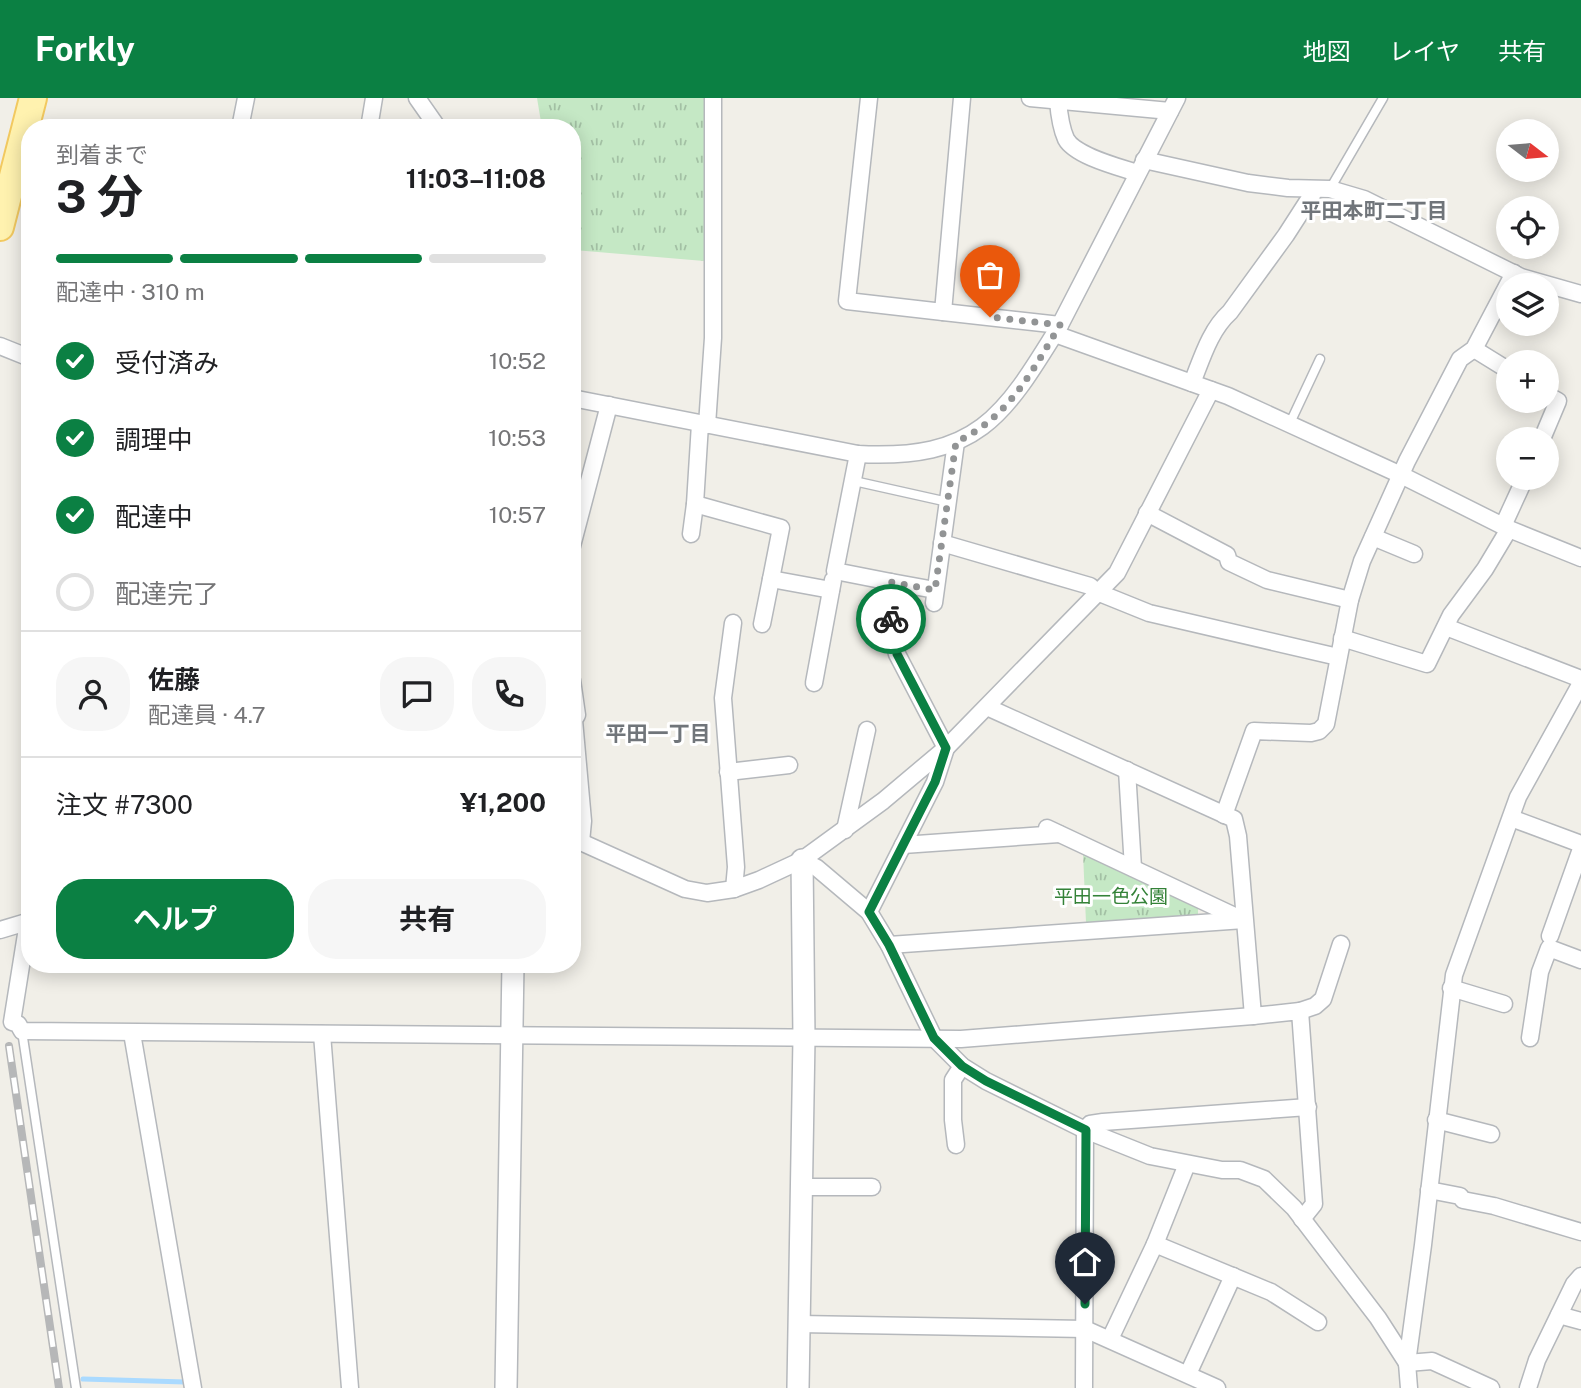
<!DOCTYPE html>
<html lang="ja">
<head>
<meta charset="utf-8">
<style>
  :root { --surface:#fff; --page:#f6f6f6; --text:#202124; --muted:#757577; --line:#e0e0e0; --accent:#0b8043 }
  body { margin:0; font-family:"Public Sans","Noto Sans JP",sans-serif; background:var(--page); color:var(--text); height:100vh; display:flex; flex-direction:column; font-size:26px; white-space:nowrap }
  * { box-sizing:border-box; margin:0 }
  p { font-size:23px; color:var(--muted) }
  .icon { flex:none; width:38px; height:38px; fill:none; stroke:currentColor; stroke-width:2; stroke-linecap:round; stroke-linejoin:round }
  .map { position:relative; flex:1; overflow:hidden }
  .sheet { position:absolute; left:21px; top:21px; width:560px; height:854px; display:flex; flex-direction:column; background:var(--surface); border-radius:28px; box-shadow:0 4px 18px #0003 }
  .sheet>* { flex:none }
  .needle { width:46px; rotate:106deg }
  .fabs { position:absolute; left:1496px; top:21px; display:grid; gap:14px }
  .fabs a { display:grid; place-items:center; width:63px; height:63px; border-radius:50%; background:var(--surface); box-shadow:0 4px 18px #0003; font-size:35px }
  .pin { position:absolute; display:grid; place-items:center; width:60px; height:60px; color:#fff; margin:-72px -30px; border-radius:50% 50% 50% 0; rotate:-45deg; box-shadow:0 0 7px #0007 }
  .pin .icon { rotate:45deg }
  .courier { position:absolute; display:grid; place-items:center; width:70px; height:70px; margin:-35px; border:5px solid #0b8043; border-radius:50%; background:#fff; color:#222; box-shadow:0 2px 9px #0007 }
  .head em { font-style:normal; font-weight:700 }
  .head div { display:flex; flex-direction:column-reverse }
  .head { display:flex; align-items:center; justify-content:space-between; height:119px; padding:0 35px }
  h1 { font-size:46px; font-weight:700; line-height:52px }
  .bar { display:grid; grid-template-columns:repeat(4,1fr); gap:10px 7px; align-content:center; height:84px; padding:0 35px }
  .bar i { height:9px; border-radius:5px; background:var(--line) }
  .bar .current { background:var(--accent) }
  .bar p { grid-column:span 4 }
  .line { display:flex; align-items:center; gap:18px; padding:0 35px; border-top:2px solid var(--line) }
  .line div { flex:1 }
  .round { display:grid; place-items:center; flex:none; width:74px; height:74px; border-radius:28px; background:var(--page) }
  ol { padding:0 35px; list-style:none }
  li { display:flex; align-items:center; gap:21px; height:77px }
  li p { margin-inline-start:auto }
  li .icon { padding:7px; border-radius:50%; background:var(--accent); color:#fff; stroke-width:4 }
  li:last-child { color:var(--muted) }
  li i { width:38px; height:38px; border:4px solid var(--line); border-radius:50% }
  .primary-button { display:flex; gap:14px; margin-top:auto; padding:14px 35px }
  .primary-button a { flex:1; height:80px; border-radius:28px; background:var(--accent); color:#fff; font-size:28px; font-weight:700; line-height:80px; text-align:center }
  .primary-button a+a { background:var(--page); color:var(--text) }
  header { display:flex; align-items:center; gap:42px; box-sizing:border-box; height:98px; padding:0 35px; background:var(--accent); color:#fff }
  header strong { font-size:33px }
  nav { display:flex; gap:38px; margin-inline-start:auto; font-size:24px }
  .map>svg:first-child { display:block }
</style>
</head>
<body>
<header>
<strong>Forkly</strong>
<nav><a>地図</a><a>レイヤ</a><a>共有</a></nav>
</header>
<div class="map">
<svg width="1581" height="1290" viewBox="0 0 1581 1290">
  <defs>
    <pattern id="park-tufts" width="24" height="20" patternUnits="userSpaceOnUse" patternTransform="scale(1.75)"><rect width="24" height="20" fill="#c5e8c5"/><path d="M3 7l-1-3M5 7V3M7 7l1-3M15 17l-1-3M17 17v-4M19 17l1-3" fill="none" stroke="#a3c0a4"/></pattern>
  </defs>
  <rect width="100%" height="100%" fill="#f1efe8"/>
  <g fill="url(#park-tufts)">
    <polygon points="537,0 706,0 707,142 704,163 574,152 572,30 542,30"/>
    <polygon points="1083,755 1198,810 1198,818 1086,825"/>
  </g>
  <g fill="none" stroke-linecap="round" stroke-linejoin="round">
    <polyline stroke="#aadaff" stroke-width="5" points="83,1281 185,1284"/>
    <g stroke="#b5b8bc" stroke-width="11">
      <g id="service">
        <polyline points="1330,91 1383,0"/>
        <polyline points="1290,325 1320,261"/>
        <polyline points="854,383 948,404"/>
        <polyline points="22,933 76,1290"/>
      </g>
    </g>
    <g stroke="#b5b8bc" stroke-width="19">
      <g id="minor">
        <polyline points="417,0 438,30"/>
        <polyline points="869,0 847,203 943,214 962,0"/>
        <polyline points="1030,0 1170,13"/>
        <path d="M1058 3C1059 15 1061 30 1066 41 1075 58 1119 69 1137 75"/>
        <polyline points="240,30 246,0"/>
        <polyline points="369,30 374,0"/>
        <polyline points="1144,62 1248,85 1288,90 1330,91 1364,101 1521,179 1581,196"/>
        <polyline points="943,214 1060,227"/>
        <polyline points="1055,236 1228,298 1401,377 1509,431 1581,460"/>
        <polyline points="0,248 30,260"/>
        <polyline points="1474,251 1508,272"/>
        <path d="M1192 285C1202 260 1210 232 1230 214L1286 137 1315 92"/>
        <path d="M572 300 858 356C977 362 1003 320 1060 227L1177 0"/>
        <polyline points="700,326 695,406 781,430 771,481 831,492"/>
        <polyline points="707,327 713,240 713,0"/>
        <polyline points="1542,341 1558,303 1547,297"/>
        <polyline points="858,356 835,473 891,484 891,533 897,556 946,650 935,684 869,814"/>
        <polyline points="1147,415 1227,457 1229,464 1267,482 1350,502"/>
        <polyline points="1503,428 1525,380"/>
        <polyline points="691,436 695,406"/>
        <polyline points="1373,439 1414,456"/>
        <polyline points="942,445 1090,488 1097,494 1149,515 1338,559"/>
        <polyline points="572,448 609,307"/>
        <polyline points="891,484 935,492"/>
        <polyline points="934,505 956,344"/>
        <polyline points="733,525 723,600 736,769 734,791"/>
        <polyline points="762,526 771,481"/>
        <polyline points="1446,529 1581,581"/>
        <polyline points="1342,540 1427,566 1451,517 1485,471 1509,431"/>
        <polyline points="572,582 577,617 574,622 583,723 581,744"/>
        <polyline points="814,585 833,482"/>
        <polyline points="987,609 1234,721 1238,738 1253,918 1300,913 1314,1106 1302,1121"/>
        <polyline points="1127,672 1133,770"/>
        <polyline points="728,674 789,667"/>
        <polyline points="1224,717 1254,633 1311,635 1319,633 1326,626 1350,502 1362,463 1407,363 1460,261 1474,251 1514,175"/>
        <polyline points="1511,720 1581,746"/>
        <polyline points="1047,730 1241,821"/>
        <polyline points="845,732 867,632"/>
        <polyline points="572,740 685,791 707,795 734,791 759,782 802,762 883,703 946,650 1117,475 1211,292"/>
        <polyline points="903,747 1059,736"/>
        <polyline points="802,762 817,770 869,814 889,847 934,940 962,968 986,983 1085,1032 1150,1058 1222,1072 1240,1072 1264,1081 1294,1110 1378,1220 1407,1265"/>
        <polyline points="28,824 12,924 18,926 22,933 961,941 1253,918"/>
        <polyline points="0,832 30,823"/>
        <polyline points="1550,838 1581,751"/>
        <polyline points="889,847 1244,822"/>
        <polyline points="1451,890 1504,906"/>
        <polyline points="1300,913 1315,908 1323,901 1341,846"/>
        <polyline points="132,935 193,1290"/>
        <polyline points="322,936 350,1290"/>
        <polyline points="1530,940 1540,874 1549,850 1581,862"/>
        <polyline points="1436,1022 1491,1036"/>
        <polyline points="1085,1032 1090,1026 1103,1024 1308,1009"/>
        <polyline points="956,1047 953,1022 953,982 962,968"/>
        <polyline points="802,1089 872,1089"/>
        <polyline points="1429,1092 1460,1098 1463,1102 1494,1108 1581,1134"/>
        <polyline points="1155,1146 1271,1194 1318,1224"/>
        <polyline points="1559,1217 1581,1223"/>
        <polyline points="799,1226 1085,1231 1217,1290"/>
        <polyline points="1110,1241 1155,1146 1187,1066"/>
        <polyline points="1407,1265 1432,1263 1491,1290"/>
        <polyline points="1188,1276 1233,1178"/>
        <polyline points="1084,1290 1085,1032"/>
        <polyline points="1409,1290 1407,1265 1423,1147 1454,877 1518,699 1581,585"/>
        <polyline points="1528,1290 1537,1262 1574,1186 1581,1178"/>
      </g>
    </g>
    <g stroke="#b5b8bc" stroke-width="24">
      <g id="tertiary">
        <polyline points="506,1290 513,866"/>
        <polyline points="798,1290 804,940 802,762"/>
      </g>
    </g>
    <g stroke="#f2c960" stroke-width="30">
      <polyline id="primary" points="0,129 33,0"/>
    </g>
    <use href="#service" stroke="#fff" stroke-width="8"/>
    <use href="#minor" stroke="#fff" stroke-width="16"/>
    <use href="#tertiary" stroke="#fff" stroke-width="21"/>
    <use href="#primary" stroke="#fff2af" stroke-width="26"/>
    <g stroke="#b6b7b8" stroke-width="8">
      <polyline id="rail" points="9,948 59,1290"/>
    </g>
    <use href="#rail" stroke="#fff" stroke-width="5" stroke-dasharray="16" stroke-linecap="butt"/>
  </g>
  <g fill="none" stroke-linecap="round" stroke-linejoin="round">
    <path stroke="#929495" stroke-width="7" stroke-dasharray="0 12.6" d="M891 521V484L935 492 956 344C1009 319 1031 275 1060 227L990 219"/>
    <polyline stroke="#0b8043" stroke-width="9" points="891,521 897,556 946,650 935,684 869,814 889,847 934,940 962,968 986,983 1086,1032 1085,1206"/>
  </g>
  <g text-anchor="middle" dominant-baseline="central" stroke-width="6" stroke-linejoin="round" paint-order="stroke">
    <g font-size="19" fill="#348238" stroke="#fff">
      <text x="1111" y="798">平田一色公園</text>
    </g>
    <g font-size="21" font-weight="bold" fill="#70757a" stroke="#fff">
      <text x="1374" y="112">平田本町二丁目</text>
      <text x="658" y="635">平田一丁目</text>
    </g>
  </g>
</svg>
<div class="fabs">
<a><svg class="needle" viewBox="-14 -14 28 28"><path d="M0-13l5 13h-10z" fill="#e53935"/><path d="M0 13l5-13h-10z" fill="#757577"/></svg></a>
<a><svg class="icon" aria-label="locate" viewBox="0 0 24 24"><circle cx="12" cy="12" r="6"/><path d="M12 2v4M12 18v4M2 12h4M18 12h4"/></svg></a>
<a><svg class="icon" aria-label="layers" viewBox="0 0 24 24"><path d="M12 4l9 5-9 5-9-5zM3 14l9 5 9-5"/></svg></a>
<a>+</a>
<a>−</a>
</div>
<div class="pin" style="left:990px;top:219px;background:#ea580c"><svg class="icon" aria-label="bag" viewBox="0 0 24 24"><path d="M5 8h14l-1 12H6zM9 8a3 3 0 0 1 6 0"/></svg></div>
<div class="pin" style="left:1085px;top:1206px;background:#1f2937"><svg class="icon" aria-label="home" viewBox="0 0 24 24"><path d="M3 11l9-7 9 7M6 9v11h12V9"/></svg></div>
<div class="courier" style="left:891px;top:521px"><svg class="icon" aria-label="bike" viewBox="0 0 24 24"><circle cx="6" cy="16" r="4"/><circle cx="18" cy="16" r="4"/><path d="M6 16l4-8h5l3 8M10 8l3 8H6M13 5h3"/></svg></div>
<section class="sheet">
<div class="head"><div><h1>3 分</h1><p>到着まで</p></div><em>11:03–11:08</em></div>
<div class="bar"><i class="current"></i><i class="current"></i><i class="current"></i><i></i><p>配達中 · 310 m</p></div>
<ol>
<li><svg class="icon" aria-label="check" viewBox="0 0 24 24"><path d="M5 12l5 5 9-10"/></svg>受付済み<p>10:52</p></li>
<li><svg class="icon" aria-label="check" viewBox="0 0 24 24"><path d="M5 12l5 5 9-10"/></svg>調理中<p>10:53</p></li>
<li><svg class="icon" aria-label="check" viewBox="0 0 24 24"><path d="M5 12l5 5 9-10"/></svg>配達中<p>10:57</p></li>
<li><i></i>配達完了</li>
</ol>
<div class="line" style="height:126px"><a class="round"><svg class="icon" aria-label="person" viewBox="0 0 24 24"><circle cx="12" cy="8" r="4"/><path d="M4 21q1-7 8-7t8 7"/></svg></a><div><b>佐藤</b><p>配達員 · 4.7</p></div><a class="round"><svg class="icon" aria-label="chat" viewBox="0 0 24 24"><path d="M4 5h16v11H9l-5 4z"/></svg></a><a class="round"><svg class="icon" aria-label="phone" viewBox="0 0 24 24"><path d="M5 4h4l2 5-3 2q2 4 5 5l2-3 5 2v4C11 20 4 13 5 4z"/></svg></a></div>
<div class="line" style="height:91px"><div>注文 #7300</div><b>¥1,200</b></div>
<div class="primary-button"><a>ヘルプ</a><a>共有</a></div>
</section>
</div>
</body>
</html>
